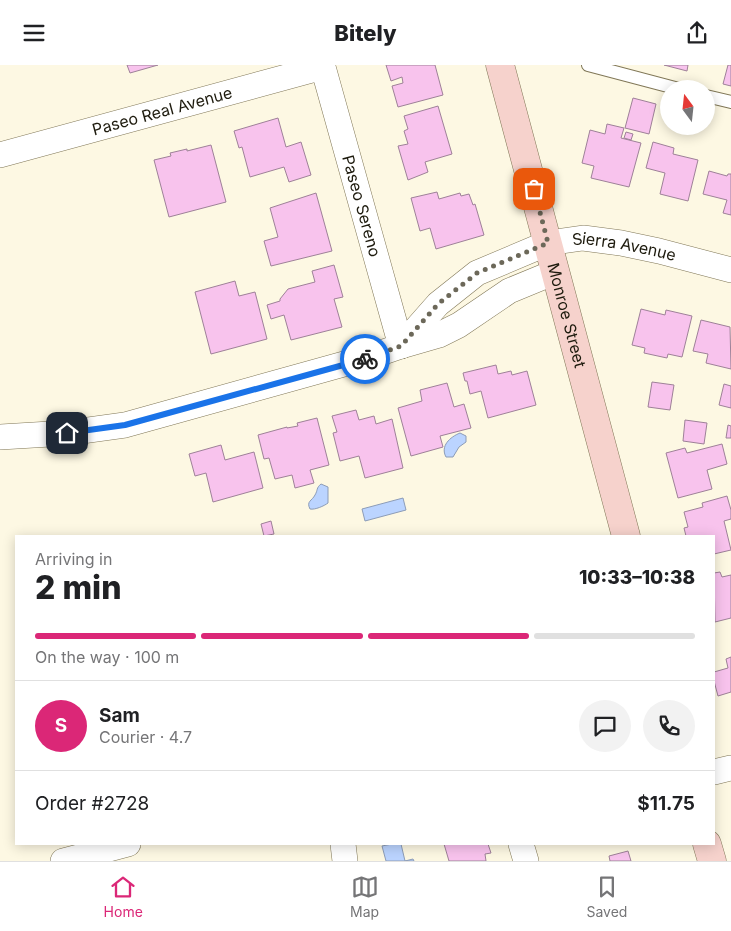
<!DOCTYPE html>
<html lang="en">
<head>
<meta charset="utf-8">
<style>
  :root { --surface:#fff; --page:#f2f2f2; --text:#202124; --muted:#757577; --line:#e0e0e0; --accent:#db2777 }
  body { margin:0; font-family:Inter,sans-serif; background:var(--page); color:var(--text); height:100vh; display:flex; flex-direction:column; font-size:19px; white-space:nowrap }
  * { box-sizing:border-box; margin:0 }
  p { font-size:16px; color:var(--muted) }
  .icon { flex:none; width:28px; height:28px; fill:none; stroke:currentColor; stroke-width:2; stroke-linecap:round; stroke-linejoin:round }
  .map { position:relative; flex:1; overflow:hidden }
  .drawer { position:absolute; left:15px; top:470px; width:700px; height:310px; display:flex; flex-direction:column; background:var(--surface); border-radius:0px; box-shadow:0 2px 12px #0003 }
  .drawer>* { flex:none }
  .needle { width:32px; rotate:345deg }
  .fabs { position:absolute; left:660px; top:15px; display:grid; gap:10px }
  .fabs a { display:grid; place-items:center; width:55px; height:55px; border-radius:50%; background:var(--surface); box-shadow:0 2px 12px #0003; font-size:25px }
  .pin { position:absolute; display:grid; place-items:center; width:42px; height:42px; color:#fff; margin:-21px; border-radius:10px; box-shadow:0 2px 8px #0006 }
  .courier { position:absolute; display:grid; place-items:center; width:50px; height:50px; margin:-25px; border:4px solid #1a73e8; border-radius:50%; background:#fff; color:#222; box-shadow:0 1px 6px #0007 }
  .head em { font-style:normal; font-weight:800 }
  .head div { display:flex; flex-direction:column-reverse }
  .head { display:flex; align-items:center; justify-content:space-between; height:85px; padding:0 20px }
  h1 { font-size:32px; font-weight:800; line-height:38px }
  .bar { display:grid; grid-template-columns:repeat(4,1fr); gap:8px 5px; align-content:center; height:60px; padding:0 20px }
  .bar i { height:6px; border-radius:4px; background:var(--line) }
  .bar .on { background:var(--accent) }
  .bar p { grid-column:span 4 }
  .line { display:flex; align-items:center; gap:12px; padding:0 20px; border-top:1px solid var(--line) }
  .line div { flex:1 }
  .round { display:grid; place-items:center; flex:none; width:52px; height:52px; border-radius:26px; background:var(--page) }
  header { display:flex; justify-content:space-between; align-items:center; height:65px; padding:0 20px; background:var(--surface); font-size:22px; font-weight:800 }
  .tabs { display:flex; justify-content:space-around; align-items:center; height:70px; border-top:1px solid var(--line); background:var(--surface); font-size:14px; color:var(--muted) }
  .tabs a { display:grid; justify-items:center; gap:2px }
  .tabs .on { color:var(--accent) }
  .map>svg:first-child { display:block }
</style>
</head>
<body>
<header><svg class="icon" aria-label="menu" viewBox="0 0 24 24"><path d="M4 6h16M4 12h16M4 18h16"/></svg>Bitely<svg class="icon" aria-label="share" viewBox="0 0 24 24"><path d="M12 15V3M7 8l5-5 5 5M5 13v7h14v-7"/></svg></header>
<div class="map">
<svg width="731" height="796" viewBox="0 0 731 796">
  <rect width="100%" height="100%" fill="#fdf8e3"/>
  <g fill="#bbd4ff" stroke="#8c9cb7">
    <path d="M460 368 466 371V377L459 382 453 392H446C440 381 450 372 460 368Z"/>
    <path d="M321 419 328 422V438C324 441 315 445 310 444 306 436 312 436 315 430 318 425 316 423 321 419Z"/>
    <polygon points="403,433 406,445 365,456 362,444"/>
    <polygon points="392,779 401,779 405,796 413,794 414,796 386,796 382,781"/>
  </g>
  <g fill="#f8c3ed" stroke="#9e8198">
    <polygon points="127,0 158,0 130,8"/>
    <polygon points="386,0 435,0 443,30 398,42 392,21 403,18 402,12 391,16"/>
    <polygon points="664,0 688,0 687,6"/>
    <polygon points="728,0 731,0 731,21 723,19"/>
    <polygon points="633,33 656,39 649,69 625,63"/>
    <polygon points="438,41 452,89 425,97 428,107 408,115 398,81 408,79 404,66 408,64 404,51"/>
    <polygon points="278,53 286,82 301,77 311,110 289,117 284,102 250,112 242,82 239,83 234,66"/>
    <polygon points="607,59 624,63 621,73 641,78 629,122 591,113 594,101 582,98 590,65 605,69"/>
    <polygon points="626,67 633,69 631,75 624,73"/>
    <polygon points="653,77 674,83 673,89 698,95 688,136 660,129 665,108 646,103"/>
    <polygon points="211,80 226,137 169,152 154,95 171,91 170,88 187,84 187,86"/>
    <polygon points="709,106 727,111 728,109 731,109 731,150 723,148 727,135 703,129"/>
    <polygon points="437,127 439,134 460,128 461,131 469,129 473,140 475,139 484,170 436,184 430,163 420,166 411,133"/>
    <polygon points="316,128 332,186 271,201 264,176 278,172 270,143"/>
    <polygon points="334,200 343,232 334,234 342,262 291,275 284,250 271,254 267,240 280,236 280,234 288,224 315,217 312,206"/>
    <polygon points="235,216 239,231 255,227 267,274 211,289 195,227"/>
    <polygon points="641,244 665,250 666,245 692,251 682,292 668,289 667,293 644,288 645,283 632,280"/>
    <polygon points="701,255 730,262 731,304 706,298 708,289 693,286"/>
    <polygon points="496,300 498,309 511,306 512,310 527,306 536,340 488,353 481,326 470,329 467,316 465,316 463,308"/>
    <polygon points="652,317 674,320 670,345 648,342"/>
    <polygon points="447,318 454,342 464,339 471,363 440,371 443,382 411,391 398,343 422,336 420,325"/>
    <polygon points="724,319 731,321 731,343 719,340"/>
    <polygon points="356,345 359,355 374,351 376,359 392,354 403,403 365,413 359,391 340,396 333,368 337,367 332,351"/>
    <polygon points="317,353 329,400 310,405 314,418 295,423 292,410 275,414 269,393 264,394 258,370 287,362 287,363 298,361 297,358"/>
    <polygon points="685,355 707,358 704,379 683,376"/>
    <polygon points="728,360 731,361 731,373 726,373"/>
    <polygon points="722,379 727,399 707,405 712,424 678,433 666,388 685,383 687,388"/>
    <polygon points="221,380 225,395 254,387 263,423 213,437 206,408 195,411 189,389"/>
    <polygon points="727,431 731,445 731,454 724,456 731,485 714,489 714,471 686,471 684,463 688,462 684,447 703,442 702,438"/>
    <polygon points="271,456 274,469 264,471 261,459"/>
    <polygon points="720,507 722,512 731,510 731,553 715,557 714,508"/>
    <polygon points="731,592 731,627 718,631 714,616 714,607 728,603 726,594"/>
    <polygon points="444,779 488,779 491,788 485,789 486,796 449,796"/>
    <polygon points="628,786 631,796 610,796 609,791"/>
  </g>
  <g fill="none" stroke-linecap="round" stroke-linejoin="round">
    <g stroke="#807757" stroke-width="14">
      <g id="service">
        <polyline points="588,0 679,24"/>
        <polyline points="706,31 731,37"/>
      </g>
    </g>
    <g stroke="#807757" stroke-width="26">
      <g id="minor">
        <path id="s1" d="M0 90 323 2 401 281"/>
        <path id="s2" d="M401 281 438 239 477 208 548 178 583 173 621 178 659 186 731 205"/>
        <polyline points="0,372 67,368 125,360 369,292 401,281 439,270 459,260 509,226 555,207"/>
        <polyline points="714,707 731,703"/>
        <polyline points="343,779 345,796"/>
        <polyline points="521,779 526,796"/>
        <polyline points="63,796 128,779"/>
      </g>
    </g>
    <g stroke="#807757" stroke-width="29">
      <g id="secondary">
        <path id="s3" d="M500 0 626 471"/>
        <polyline points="707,779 712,796"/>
      </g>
    </g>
    <use href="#service" stroke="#fff" stroke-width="12"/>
    <use href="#minor" stroke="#fff" stroke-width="25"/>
    <use href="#secondary" stroke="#f6d2cc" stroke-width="28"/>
  </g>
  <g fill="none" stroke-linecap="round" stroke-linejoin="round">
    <polyline stroke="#6c6859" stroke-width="5" stroke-dasharray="0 9" points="365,294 401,281 438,239 477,208 548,178 534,124"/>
    <polyline stroke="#1a73e8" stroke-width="6" points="67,368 125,360 365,294"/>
  </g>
  <g text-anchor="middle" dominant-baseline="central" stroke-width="4" stroke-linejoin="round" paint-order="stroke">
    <g font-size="16" fill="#1e1b0e" stroke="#fff">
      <text stroke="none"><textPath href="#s1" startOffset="168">Paseo Real Avenue</textPath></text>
      <text stroke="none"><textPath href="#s1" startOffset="479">Paseo Sereno</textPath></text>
      <text stroke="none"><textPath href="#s2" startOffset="260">Sierra Avenue</textPath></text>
      <text stroke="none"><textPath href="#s3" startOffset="259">Monroe Street</textPath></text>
    </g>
  </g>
</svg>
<div class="fabs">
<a><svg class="needle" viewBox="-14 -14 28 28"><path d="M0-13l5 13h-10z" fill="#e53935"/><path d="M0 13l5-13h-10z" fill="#757577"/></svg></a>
</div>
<div class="pin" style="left:534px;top:124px;background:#ea580c"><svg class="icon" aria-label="bag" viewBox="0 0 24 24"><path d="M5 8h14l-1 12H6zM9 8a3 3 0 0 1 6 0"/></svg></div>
<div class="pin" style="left:67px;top:368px;background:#1f2937"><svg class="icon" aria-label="home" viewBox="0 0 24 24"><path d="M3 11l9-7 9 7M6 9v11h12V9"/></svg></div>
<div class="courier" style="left:365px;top:294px"><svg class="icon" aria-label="bike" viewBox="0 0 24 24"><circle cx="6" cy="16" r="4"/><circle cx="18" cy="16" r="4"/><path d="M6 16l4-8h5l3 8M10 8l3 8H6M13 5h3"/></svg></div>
<section class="drawer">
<div class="head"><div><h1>2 min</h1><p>Arriving in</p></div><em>10:33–10:38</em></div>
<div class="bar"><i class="on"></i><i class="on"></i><i class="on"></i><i></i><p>On the way · 100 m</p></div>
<div class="line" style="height:90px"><b class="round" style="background:var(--accent);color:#fff">S</b><div><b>Sam</b><p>Courier · 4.7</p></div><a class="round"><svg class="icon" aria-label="chat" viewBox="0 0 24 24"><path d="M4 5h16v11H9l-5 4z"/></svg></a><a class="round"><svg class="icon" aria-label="phone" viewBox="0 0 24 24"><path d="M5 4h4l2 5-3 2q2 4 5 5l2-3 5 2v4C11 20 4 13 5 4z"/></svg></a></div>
<div class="line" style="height:65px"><div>Order #2728</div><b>$11.75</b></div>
</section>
</div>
<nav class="tabs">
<a class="on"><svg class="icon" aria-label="home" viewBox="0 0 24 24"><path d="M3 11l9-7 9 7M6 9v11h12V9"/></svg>Home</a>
<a><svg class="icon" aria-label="map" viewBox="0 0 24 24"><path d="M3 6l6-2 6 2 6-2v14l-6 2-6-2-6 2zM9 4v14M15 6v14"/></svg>Map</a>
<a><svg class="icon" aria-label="saved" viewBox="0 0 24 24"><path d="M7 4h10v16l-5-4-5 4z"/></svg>Saved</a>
</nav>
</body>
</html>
